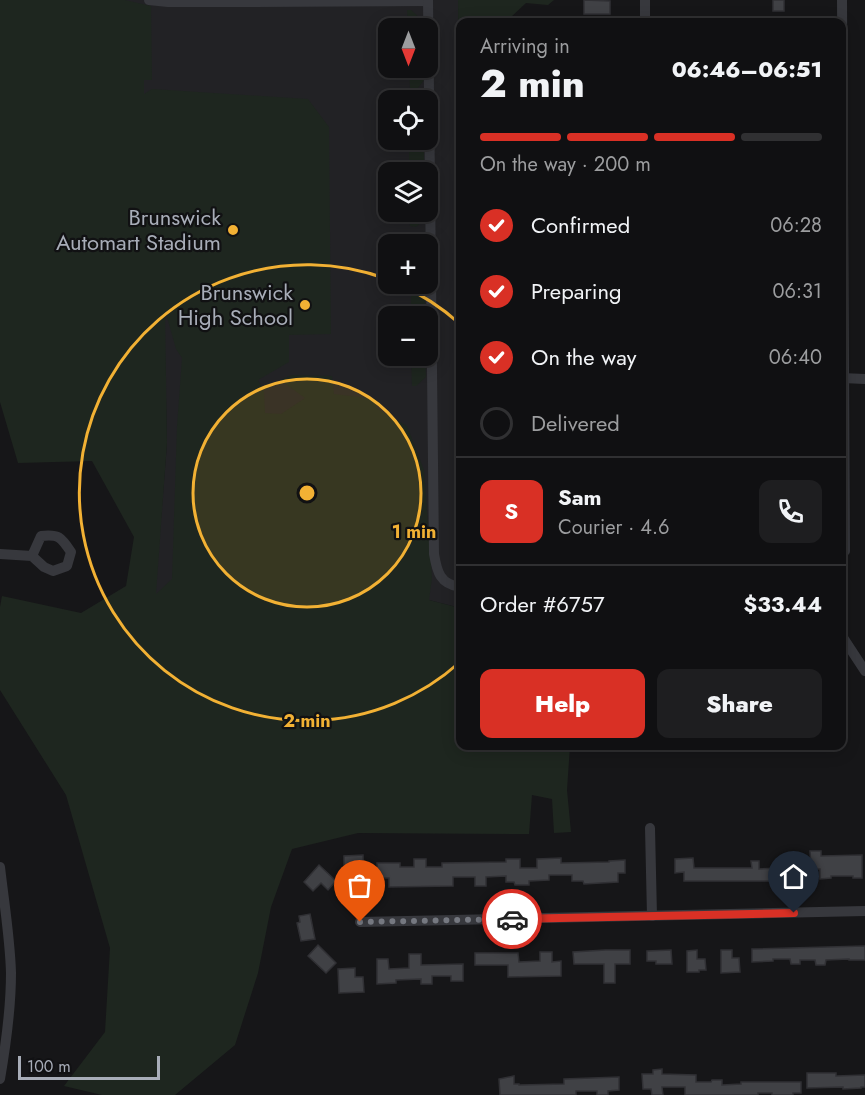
<!DOCTYPE html>
<html lang="en">
<head>
<meta charset="utf-8">
<style>
  :root { --surface:#101012; --page:#1e1e20; --text:#f1f3f6; --muted:#9c9d9f; --line:#303032; --accent:#d93025 }
  body { margin:0; font-family:Jost,sans-serif; background:var(--page); color:var(--text); height:100vh; display:flex; flex-direction:column; font-size:22px; white-space:nowrap }
  * { box-sizing:border-box; margin:0 }
  p { font-size:20px; color:var(--muted) }
  .icon { flex:none; width:33px; height:33px; fill:none; stroke:currentColor; stroke-width:2; stroke-linecap:round; stroke-linejoin:round }
  .map { position:relative; flex:1; overflow:hidden }
  .details { position:absolute; left:456px; top:18px; width:390px; height:732px; display:flex; flex-direction:column; background:var(--surface); border-radius:12px; box-shadow:0 3px 15px #0003,0 0 0 2px var(--line) }
  .details>* { flex:none }
  .needle { width:39px; rotate:180deg }
  .controls { position:absolute; left:378px; top:18px; display:grid; gap:12px }
  .controls a { display:grid; place-items:center; width:60px; height:60px; border-radius:12px; background:var(--surface); box-shadow:0 3px 15px #0003,0 0 0 2px var(--line); font-size:30px }
  .scale { position:absolute; left:18px; bottom:15px; width:142px; box-sizing:border-box; padding-left:6px; border:3px solid #a8adb8; border-top:0; font-size:16px; line-height:21px; white-space:nowrap; color:#a8adb8; -webkit-text-stroke:4px #111113; paint-order:stroke }
  .pin { position:absolute; display:grid; place-items:center; width:51px; height:51px; color:#fff; margin:-62px -26px; border-radius:50% 50% 50% 0; rotate:-45deg; box-shadow:0 0 6px #0007 }
  .pin .icon { rotate:45deg }
  .courier { position:absolute; display:grid; place-items:center; width:60px; height:60px; margin:-30px; border:4px solid #d93025; border-radius:50%; background:#fff; color:#222; box-shadow:0 2px 8px #0007 }
  .summary em { font-style:normal; font-weight:800 }
  .summary div { display:flex; flex-direction:column-reverse }
  .summary { display:flex; align-items:center; justify-content:space-between; height:102px; padding:0 24px }
  h1 { font-size:39px; font-weight:800; line-height:45px }
  .bar { display:grid; grid-template-columns:repeat(4,1fr); gap:9px 6px; align-content:center; height:72px; padding:0 24px }
  .bar i { height:8px; border-radius:4px; background:var(--line) }
  .bar .selected { background:var(--accent) }
  .bar p { grid-column:span 4 }
  .line { display:flex; align-items:center; gap:15px; padding:0 24px; border-top:2px solid var(--line) }
  .line div { flex:1 }
  .round { display:grid; place-items:center; flex:none; width:63px; height:63px; border-radius:12px; background:var(--page) }
  ol { padding:0 24px; list-style:none }
  li { display:flex; align-items:center; gap:18px; height:66px }
  li p { margin-inline-start:auto }
  li .icon { padding:6px; border-radius:50%; background:var(--accent); color:#fff; stroke-width:4 }
  li:last-child { color:var(--muted) }
  li i { width:33px; height:33px; border:3px solid var(--line); border-radius:50% }
  .button { display:flex; gap:12px; margin-top:auto; padding:12px 24px }
  .button a { flex:1; height:69px; border-radius:12px; background:var(--accent); color:#fff; font-size:24px; font-weight:800; line-height:69px; text-align:center }
  .button a+a { background:var(--page); color:var(--text) }
  .map>svg:first-child { display:block }
</style>
</head>
<body>
<div class="map">
<svg width="865" height="1095" viewBox="0 0 865 1095">
  <rect width="100%" height="100%" fill="#161618"/>
  <path fill="#222225" fill-rule="evenodd" d="M0 0H458L460 608 429 600 155 595 167 443 164 307 137 304 14 229 0 227ZM388 28H428V68H388ZM388 100H428V140H388ZM388 172H428V212H388ZM388 244H428V284H388ZM388 316H428V356H388Z"/>
  <g fill="#1e261f" fill-rule="evenodd">
    <path d="M0 0H125L151 6 152 80H144V94L152 89 308 99 329 127 331 334 289 335V362L258 380 264 391 265 413 281 414 305 398 280 380 292 375 332 376 334 394 376 399V408L407 426 424 470 432 578 429 600 460 608V746H570L567 790 571 832 554 833 552 799 532 795 529 834 358 833 292 849 271 907 258 973 235 1045 175 1095H102L64 1086 105 1032 110 948 66 795 0 690V607L2 596 81 613 126 586 134 537 92 461 18 463 0 402ZM165 310 176 349 182 358 177 426 172 579 156 594 167 443Z"/>
    <polygon points="458,0 554,0 548,5 526,3 511,17 518,22 460,22 460,449"/>
    <polygon points="407,10 411,10 422,20 422,28 408,28"/>
    <polygon points="409,68 423,68 424,80 418,88 410,88"/>
    <rect x="409" y="140" width="15" height="32"/>
    <path d="M409 212H425C425 219 421 223 416 227L410 226Z"/>
    <rect x="411" y="284" width="14" height="32"/>
    <polygon points="411,356 425,356 426,377 416,386 412,386"/>
  </g>
  <g fill="#404145" stroke="#303034" stroke-width="1.5">
    <polygon points="584,0 610,1 610,14 584,14"/>
    <rect x="773" y="0" width="11" height="11"/>
    <polygon points="810,851 821,851 821,856 862,855 862,878 853,878 853,876 831,876 831,878 820,879 820,869 811,869"/>
    <polygon points="363,855 364,876 352,876 351,867 344,874 344,856"/>
    <polygon points="561,858 561,863 609,862 609,861 625,860 625,873 618,873 618,882 584,884 583,881 572,881 572,875 549,875 549,880 529,881 529,885 515,885 514,882 506,882 506,876 486,877 486,886 475,886 475,877 453,877 453,886 389,887 389,878 378,878 377,863 400,863 400,867 414,867 414,859 426,859 426,867 442,867 442,863 506,862 506,859 520,859 520,868 537,868 537,859"/>
    <polygon points="693,858 694,868 752,868 751,861 759,861 759,869 781,868 780,864 792,864 792,881 684,881 684,872 675,873 675,859"/>
    <polygon points="319,865 336,881 328,890 321,883 313,891 304,882"/>
    <polygon points="310,914 315,939 301,941 297,923 300,922 299,916"/>
    <polygon points="318,945 336,963 326,973 308,956"/>
    <polygon points="865,946 865,960 849,960 849,959 826,960 825,965 816,965 815,960 800,960 800,964 791,964 790,959 773,959 773,961 752,962 752,949"/>
    <polygon points="605,950 630,950 630,964 615,964 615,983 604,983 604,964 574,964 573,952"/>
    <polygon points="671,950 672,964 656,964 656,961 647,961 647,951"/>
    <polygon points="697,950 697,959 705,959 706,970 699,970 699,972 687,972 687,951"/>
    <polygon points="721,950 732,950 732,958 739,958 740,972 721,973"/>
    <polygon points="540,952 552,952 552,962 561,961 561,976 508,977 508,965 475,965 475,953 518,953 519,962 540,961"/>
    <polygon points="409,954 421,954 421,965 463,964 463,981 451,981 451,976 432,976 432,984 421,984 421,979 396,980 396,983 377,984 377,959 388,959 389,969 409,968"/>
    <polygon points="355,968 355,977 363,977 364,992 339,993 338,969"/>
    <polygon points="662,1069 662,1074 696,1075 696,1082 711,1082 712,1080 722,1080 722,1085 741,1084 741,1082 801,1082 801,1093 793,1093 793,1095 772,1095 772,1093 758,1093 758,1095 685,1095 685,1087 662,1087 663,1095 652,1095 651,1089 643,1089 642,1074 653,1074 653,1070"/>
    <polygon points="807,1073 836,1073 836,1076 865,1075 865,1087 861,1087 861,1088 843,1089 843,1087 807,1088"/>
    <polygon points="514,1076 514,1084 519,1084 519,1085 564,1084 564,1079 619,1077 619,1090 608,1091 608,1095 597,1095 597,1091 576,1091 576,1095 500,1095 499,1079"/>
  </g>
  <g fill="none" stroke-linecap="round" stroke-linejoin="round">
    <g stroke="#37383d" stroke-width="10">
      <polyline points="149,0 168,2 239,2 428,1"/>
      <path d="M428 0 434 554C437 572 440 584 460 587"/>
      <polyline points="645,0 645,22"/>
      <polyline points="842,0 845,551"/>
      <polyline points="842,378 865,379"/>
      <path d="M0 554 32 556 44 567 53 571 67 566 71 552C61 537 59 534 41 536L32 556"/>
      <polyline points="842,636 865,671"/>
      <polyline points="650,828 652,916"/>
      <path d="M0 867C4 902 10 938 11 973 11 1009 6 1044 0 1079"/>
      <polyline points="360,922 865,911"/>
    </g>
  </g>
  <g fill="none" stroke-linecap="round" stroke-linejoin="round">
    <polyline stroke="#757880" stroke-width="6" stroke-dasharray="0 10.8" points="360,922 512,919"/>
    <polyline stroke="#d93025" stroke-width="8" points="512,919 794,913"/>
  </g>
  <circle cx="307" cy="493" r="114" fill="#f2b134" fill-opacity=".12"/>
  <g fill="none" stroke="#f2b134" stroke-width="3">
    <circle cx="307" cy="493" r="114"/>
    <path d="M460 662A228 228 0 1 1 387 279M398 284A228 228 0 0 1 460 324"/>
  </g>
  <g fill="#f2b134" stroke="#111113" stroke-width="2">
    <circle cx="233" cy="230" r="6"/>
    <circle cx="305" cy="305" r="6"/>
  </g>
  <g text-anchor="middle" dominant-baseline="central" stroke-width="4.5" stroke-linejoin="round" paint-order="stroke">
    <g font-size="22" fill="#a8adb8" stroke="#111113" text-anchor="end">
      <text x="221" y="217">Brunswick<tspan x="221" dy="25">Automart Stadium</tspan></text>
      <text x="293" y="292">Brunswick<tspan x="293" dy="25">High School</tspan></text>
    </g>
  </g>
  <circle cx="307" cy="493" r="9" fill="#f2b134" stroke="#111113" stroke-width="3"/>
  <g font-size="18" text-anchor="middle" font-weight="bold" fill="#f2b134" stroke="#111113" stroke-width="4.5" stroke-linejoin="round" paint-order="stroke">
    <text x="414" y="538">1 min</text>
    <text x="307" y="727">2 min</text>
  </g>
</svg>
<div class="controls">
<a><svg class="needle" viewBox="-14 -14 28 28"><path d="M0-13l5 13h-10z" fill="#e53935"/><path d="M0 13l5-13h-10z" fill="#9c9d9f"/></svg></a>
<a><svg class="icon" aria-label="locate" viewBox="0 0 24 24"><circle cx="12" cy="12" r="6"/><path d="M12 2v4M12 18v4M2 12h4M18 12h4"/></svg></a>
<a><svg class="icon" aria-label="layers" viewBox="0 0 24 24"><path d="M12 4l9 5-9 5-9-5zM3 14l9 5 9-5"/></svg></a>
<a>+</a>
<a>−</a>
</div>
<div class="scale">100 m</div>
<div class="pin" style="left:360px;top:922px;background:#ea580c"><svg class="icon" aria-label="bag" viewBox="0 0 24 24"><path d="M5 8h14l-1 12H6zM9 8a3 3 0 0 1 6 0"/></svg></div>
<div class="pin" style="left:794px;top:913px;background:#1f2937"><svg class="icon" aria-label="home" viewBox="0 0 24 24"><path d="M3 11l9-7 9 7M6 9v11h12V9"/></svg></div>
<div class="courier" style="left:512px;top:919px"><svg class="icon" aria-label="car" viewBox="0 0 24 24"><path d="M5 17H2v-5l4-1 3-4h7l3 4 3 1v5h-3M9 17h6M6 11h13"/><circle cx="7" cy="17" r="2"/><circle cx="17" cy="17" r="2"/></svg></div>
<section class="details">
<div class="summary"><div><h1>2 min</h1><p>Arriving in</p></div><em>06:46–06:51</em></div>
<div class="bar"><i class="selected"></i><i class="selected"></i><i class="selected"></i><i></i><p>On the way · 200 m</p></div>
<ol>
<li><svg class="icon" aria-label="check" viewBox="0 0 24 24"><path d="M5 12l5 5 9-10"/></svg>Confirmed<p>06:28</p></li>
<li><svg class="icon" aria-label="check" viewBox="0 0 24 24"><path d="M5 12l5 5 9-10"/></svg>Preparing<p>06:31</p></li>
<li><svg class="icon" aria-label="check" viewBox="0 0 24 24"><path d="M5 12l5 5 9-10"/></svg>On the way<p>06:40</p></li>
<li><i></i>Delivered</li>
</ol>
<div class="line" style="height:108px"><b class="round" style="background:var(--accent);color:#fff">S</b><div><b>Sam</b><p>Courier · 4.6</p></div><a class="round"><svg class="icon" aria-label="phone" viewBox="0 0 24 24"><path d="M5 4h4l2 5-3 2q2 4 5 5l2-3 5 2v4C11 20 4 13 5 4z"/></svg></a></div>
<div class="line" style="height:78px"><div>Order #6757</div><b>$33.44</b></div>
<div class="button"><a>Help</a><a>Share</a></div>
</section>
</div>
</body>
</html>
